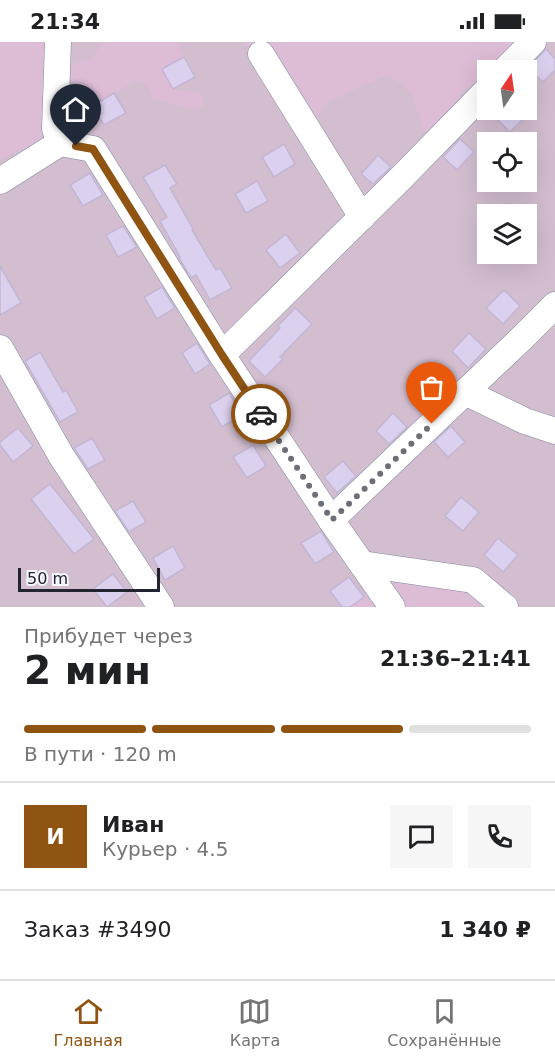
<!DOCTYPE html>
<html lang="ru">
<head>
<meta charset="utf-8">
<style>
  :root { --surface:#fff; --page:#f6f6f6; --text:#202124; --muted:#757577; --line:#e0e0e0; --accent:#8f5412 }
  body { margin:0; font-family:"DejaVu Sans",sans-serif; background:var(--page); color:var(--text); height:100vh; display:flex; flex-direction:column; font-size:22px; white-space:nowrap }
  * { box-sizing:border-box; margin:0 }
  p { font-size:20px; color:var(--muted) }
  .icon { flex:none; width:33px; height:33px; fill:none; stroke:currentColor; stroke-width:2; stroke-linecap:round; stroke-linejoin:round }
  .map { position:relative; height:565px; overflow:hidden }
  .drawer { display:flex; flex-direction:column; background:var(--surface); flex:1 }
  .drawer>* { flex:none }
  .needle { width:39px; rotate:13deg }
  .buttons { position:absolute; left:477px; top:18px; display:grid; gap:12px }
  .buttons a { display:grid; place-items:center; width:60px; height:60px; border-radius:0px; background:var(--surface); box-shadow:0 6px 24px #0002; font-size:30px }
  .scale { position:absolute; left:18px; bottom:15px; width:142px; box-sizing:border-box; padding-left:6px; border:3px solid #222530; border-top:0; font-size:16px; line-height:21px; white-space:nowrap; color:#222530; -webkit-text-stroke:4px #f6f8fe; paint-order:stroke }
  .pin { position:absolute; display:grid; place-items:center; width:51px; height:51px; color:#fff; margin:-62px -26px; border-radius:50% 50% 50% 0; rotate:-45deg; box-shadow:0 0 6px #0007 }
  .pin .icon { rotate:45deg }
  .courier { position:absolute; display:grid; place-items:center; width:60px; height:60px; margin:-30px; border:4px solid #8f5412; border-radius:50%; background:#fff; color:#222; box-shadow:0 2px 8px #0007 }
  .summary em { font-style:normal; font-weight:800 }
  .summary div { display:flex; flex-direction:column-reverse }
  .summary { display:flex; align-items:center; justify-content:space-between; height:102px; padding:0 24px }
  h1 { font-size:39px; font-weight:800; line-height:45px }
  .bar { display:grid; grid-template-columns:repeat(4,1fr); gap:9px 6px; align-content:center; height:72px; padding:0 24px }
  .bar i { height:8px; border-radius:4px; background:var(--line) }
  .bar .on { background:var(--accent) }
  .bar p { grid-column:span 4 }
  .line { display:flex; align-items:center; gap:15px; padding:0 24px; border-top:2px solid var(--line) }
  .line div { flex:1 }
  .round { display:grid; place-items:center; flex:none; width:63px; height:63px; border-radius:0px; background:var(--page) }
  .status { display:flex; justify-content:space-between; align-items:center; height:42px; padding:0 30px; background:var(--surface); direction:ltr }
  .status svg { height:16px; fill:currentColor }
  .dock { display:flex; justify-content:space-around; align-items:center; height:84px; border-top:2px solid var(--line); background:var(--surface); font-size:16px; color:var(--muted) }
  .dock a { display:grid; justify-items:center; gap:3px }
  .dock .on { color:var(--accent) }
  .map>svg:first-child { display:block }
</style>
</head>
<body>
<div class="status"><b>21:34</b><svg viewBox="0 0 49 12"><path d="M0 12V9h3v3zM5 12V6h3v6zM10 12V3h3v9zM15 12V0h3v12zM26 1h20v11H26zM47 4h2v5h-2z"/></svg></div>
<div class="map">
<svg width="555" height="565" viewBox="0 0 555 565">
  <rect width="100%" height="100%" fill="#f6f8fe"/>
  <path fill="#d3becf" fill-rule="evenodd" d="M0 0H555V565H0ZM488 28H526V68H488ZM488 100H526V140H488ZM488 172H526V212H488Z"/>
  <g fill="#ddbcd6">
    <polygon points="0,0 47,0 45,85 42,98 0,118"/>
    <path d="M103 0H181L179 6 184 15 162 28 173 47 198 51 204 56 203 64 195 68 153 57C150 44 147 42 134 39 123 47 72 83 66 55 64 47 67 35 67 27L76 21 91 17Z"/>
    <polygon points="243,0 525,0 498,28 488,28 487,37 483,41 463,48 448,81 426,93 411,51 399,40 385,34 326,61 315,79 269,38"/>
    <polygon points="372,536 456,546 478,560 480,565 350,565 364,555"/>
  </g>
  <g fill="#dcd0ef" stroke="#c2b6d4" stroke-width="1.5">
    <polygon points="546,7 555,17 555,28 543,40 528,26"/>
    <polygon points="184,15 195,35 173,47 162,27"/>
    <polygon points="114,51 126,71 104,83 92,64"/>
    <polygon points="488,68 532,68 510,90"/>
    <polygon points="460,97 474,110 457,128 443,115"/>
    <polygon points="284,102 295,122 274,135 262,115"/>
    <polygon points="378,113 391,125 373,142 361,132"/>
    <polygon points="165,123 177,142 170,146 193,187 192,188 216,228 220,226 232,246 210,258 196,233 191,236 179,216 180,215 160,179 167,175 143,135"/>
    <polygon points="90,131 103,153 83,164 70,143"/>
    <polygon points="257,139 268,159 246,171 235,152"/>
    <polygon points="123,184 137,205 118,215 106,193"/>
    <polygon points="286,192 300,211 280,226 266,208"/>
    <polygon points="0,224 21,261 0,273"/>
    <polygon points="162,245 175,266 157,277 144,255"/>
    <polygon points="504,248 520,264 503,282 486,266"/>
    <polygon points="295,266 312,282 280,315 283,317 265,335 249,319 280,286 278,284"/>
    <polygon points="469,291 486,307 468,326 452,309"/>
    <polygon points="197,301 210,322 195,332 182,311"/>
    <polygon points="40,310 63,350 66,348 78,370 60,380 25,319"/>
    <polygon points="229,351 242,373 222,385 209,363"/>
    <polygon points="393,371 407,385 389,402 376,389"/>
    <polygon points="451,384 465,400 448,415 434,400"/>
    <polygon points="18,386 33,404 13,420 0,403 0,400"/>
    <polygon points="92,396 105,418 88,427 74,406"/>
    <polygon points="253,403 266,424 247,436 233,415"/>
    <polygon points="343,419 356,434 337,451 324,435"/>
    <polygon points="50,442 94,497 74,512 31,457"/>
    <polygon points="461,455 479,470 463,489 445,474"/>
    <polygon points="133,459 146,480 129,490 115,469"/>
    <polygon points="321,489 334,510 315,522 301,501"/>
    <polygon points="498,496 518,513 503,530 484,513"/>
    <polygon points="173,504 185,526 165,538 153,516"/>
    <polygon points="113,532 127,550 107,565 93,547"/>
    <polygon points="349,535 364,555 350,565 342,565 330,549"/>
  </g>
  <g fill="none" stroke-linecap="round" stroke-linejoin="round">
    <g stroke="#7f86a2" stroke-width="27">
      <g id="minor">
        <polyline points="58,0 55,87 60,101"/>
        <polyline points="261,12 362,175"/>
        <polyline points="505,28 533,0"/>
        <polyline points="0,139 60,101 93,107 222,313 331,478 524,294 555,263"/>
        <polyline points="0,306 62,415 161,565"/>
        <polyline points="222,313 402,135 488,47"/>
        <polyline points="465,350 525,379 555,389"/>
        <polyline points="331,478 392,565"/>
        <polyline points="362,522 473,538 505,565"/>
      </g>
    </g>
    <use href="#minor" stroke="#fff" stroke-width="26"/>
  </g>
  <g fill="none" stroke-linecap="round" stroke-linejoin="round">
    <polyline stroke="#6c6f78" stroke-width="6" stroke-dasharray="0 10.8" points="261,372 332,478 432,382"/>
    <polyline stroke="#8f5412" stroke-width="8" points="76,104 93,107 222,313 261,372"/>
  </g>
</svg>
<div class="buttons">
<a><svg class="needle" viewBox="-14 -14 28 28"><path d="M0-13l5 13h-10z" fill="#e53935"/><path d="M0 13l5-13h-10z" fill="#757577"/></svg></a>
<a><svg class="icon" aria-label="locate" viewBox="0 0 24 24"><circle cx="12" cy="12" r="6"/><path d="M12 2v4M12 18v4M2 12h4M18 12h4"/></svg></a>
<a><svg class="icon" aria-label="layers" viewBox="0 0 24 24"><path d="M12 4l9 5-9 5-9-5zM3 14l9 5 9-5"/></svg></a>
</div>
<div class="scale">50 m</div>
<div class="pin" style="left:432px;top:382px;background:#ea580c"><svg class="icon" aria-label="bag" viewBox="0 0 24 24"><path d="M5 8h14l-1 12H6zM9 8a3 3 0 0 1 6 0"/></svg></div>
<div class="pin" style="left:76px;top:104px;background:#1f2937"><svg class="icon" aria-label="home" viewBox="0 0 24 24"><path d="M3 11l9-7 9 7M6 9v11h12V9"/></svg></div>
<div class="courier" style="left:261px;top:372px"><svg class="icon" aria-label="car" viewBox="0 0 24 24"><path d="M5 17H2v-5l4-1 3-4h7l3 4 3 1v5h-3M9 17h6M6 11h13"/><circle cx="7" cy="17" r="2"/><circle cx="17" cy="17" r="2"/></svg></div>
</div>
<section class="drawer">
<div class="summary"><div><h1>2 мин</h1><p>Прибудет через</p></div><em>21:36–21:41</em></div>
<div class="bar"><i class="on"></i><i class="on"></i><i class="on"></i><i></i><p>В пути · 120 m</p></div>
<div class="line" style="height:108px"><b class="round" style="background:var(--accent);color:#fff">И</b><div><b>Иван</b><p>Курьер · 4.5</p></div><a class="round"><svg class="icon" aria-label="chat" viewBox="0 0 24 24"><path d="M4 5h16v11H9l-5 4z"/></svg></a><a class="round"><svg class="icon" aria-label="phone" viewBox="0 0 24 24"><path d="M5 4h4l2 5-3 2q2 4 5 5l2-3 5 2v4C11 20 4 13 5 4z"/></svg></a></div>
<div class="line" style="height:78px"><div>Заказ #3490</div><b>1 340 ₽</b></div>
</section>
<nav class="dock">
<a class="on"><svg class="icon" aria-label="home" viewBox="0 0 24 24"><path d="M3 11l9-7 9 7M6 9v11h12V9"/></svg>Главная</a>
<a><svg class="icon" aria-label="map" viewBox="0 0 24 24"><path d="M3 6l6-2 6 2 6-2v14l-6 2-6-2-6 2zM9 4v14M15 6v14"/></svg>Карта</a>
<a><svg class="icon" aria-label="saved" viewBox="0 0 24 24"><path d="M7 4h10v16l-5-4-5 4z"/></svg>Сохранённые</a>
</nav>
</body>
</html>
